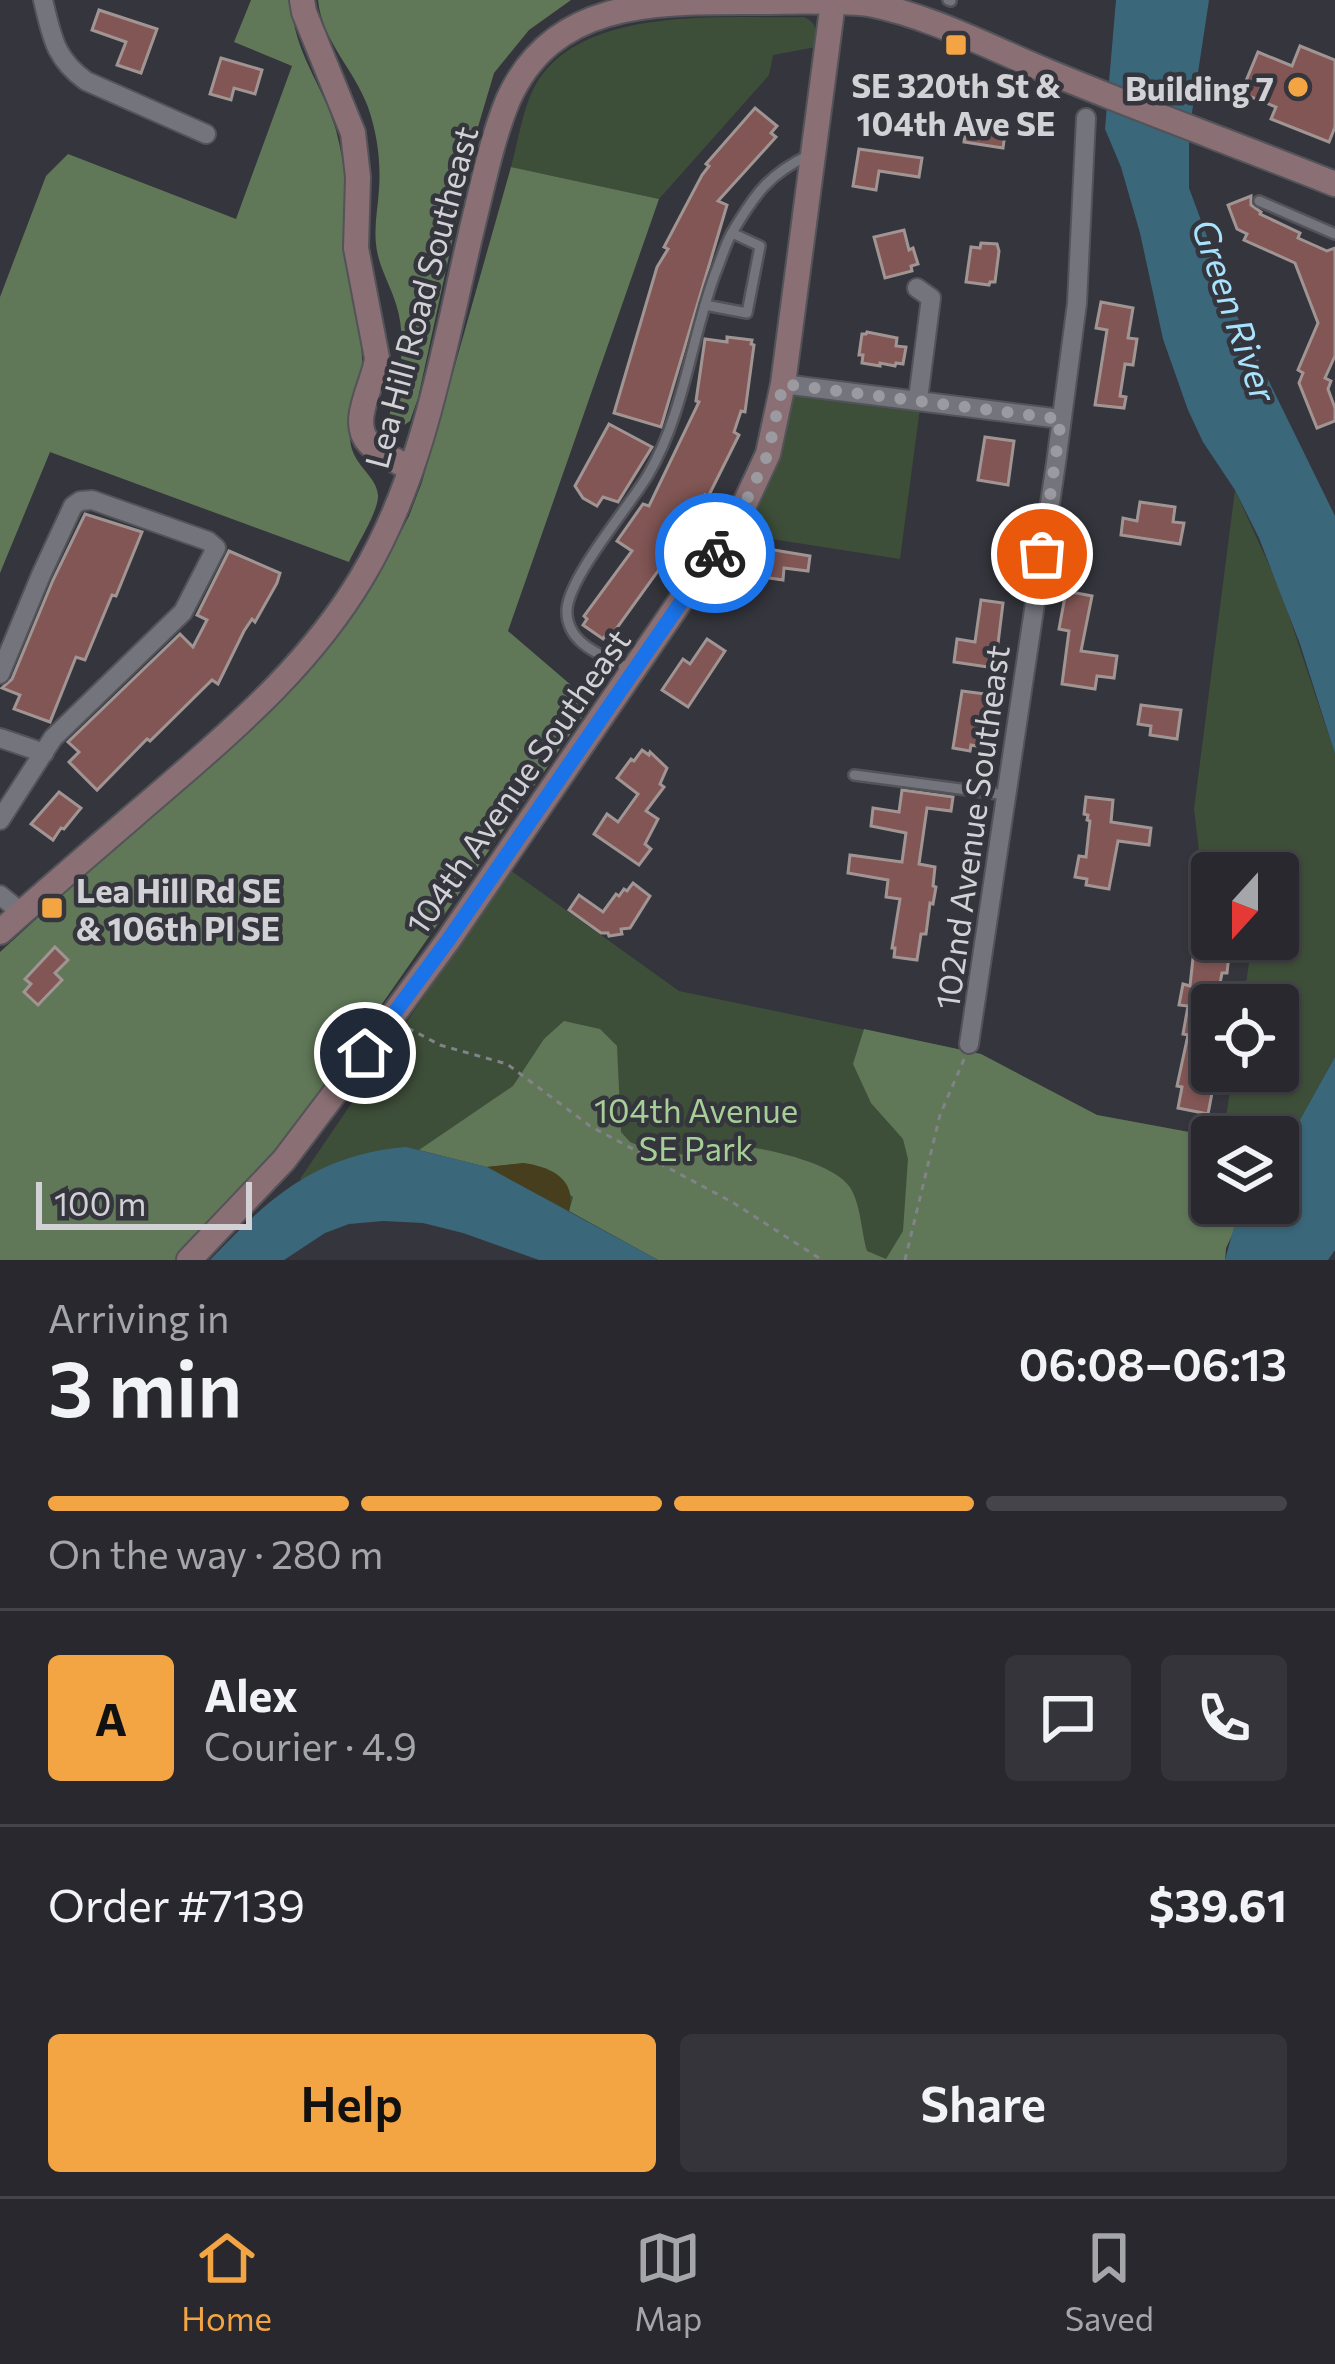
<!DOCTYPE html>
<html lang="en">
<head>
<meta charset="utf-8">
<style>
  :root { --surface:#28282e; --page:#34343a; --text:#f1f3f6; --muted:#a5a6aa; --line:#44444a; --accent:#f3a443 }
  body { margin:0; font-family:Commissioner,sans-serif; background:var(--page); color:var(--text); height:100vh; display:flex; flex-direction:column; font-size:45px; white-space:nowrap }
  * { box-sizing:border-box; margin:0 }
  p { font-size:39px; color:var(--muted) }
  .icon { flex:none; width:66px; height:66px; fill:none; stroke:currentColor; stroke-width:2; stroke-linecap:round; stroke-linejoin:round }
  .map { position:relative; height:1260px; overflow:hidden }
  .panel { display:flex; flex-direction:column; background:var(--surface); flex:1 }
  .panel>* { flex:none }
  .needle { width:78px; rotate:201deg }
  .controls { position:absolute; left:1191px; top:852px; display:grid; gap:24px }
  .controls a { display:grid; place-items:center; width:108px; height:108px; border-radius:12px; background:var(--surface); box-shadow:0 3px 9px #0004,0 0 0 3px var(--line); font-size:60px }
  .scale { position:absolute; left:36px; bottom:30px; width:216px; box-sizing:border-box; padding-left:12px; border:6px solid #d1d1d6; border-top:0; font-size:33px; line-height:42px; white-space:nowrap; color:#d1d1d6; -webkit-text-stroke:9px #35353d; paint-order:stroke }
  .pin { position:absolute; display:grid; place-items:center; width:102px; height:102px; color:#fff; margin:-51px; border:6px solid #fff; border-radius:50%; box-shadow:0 3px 12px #0007 }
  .courier { position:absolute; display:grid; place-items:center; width:120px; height:120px; margin:-60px; border:9px solid #1a73e8; border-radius:50%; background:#fff; color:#222; box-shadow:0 3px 15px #0007 }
  .head em { font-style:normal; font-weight:600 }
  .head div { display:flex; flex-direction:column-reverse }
  .head { display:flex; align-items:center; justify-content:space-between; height:204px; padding:0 48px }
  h1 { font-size:78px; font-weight:600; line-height:90px }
  .bar { display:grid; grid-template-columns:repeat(4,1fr); gap:18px 12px; align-content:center; height:144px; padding:0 48px }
  .bar i { height:15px; border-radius:9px; background:var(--line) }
  .bar .active { background:var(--accent) }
  .bar p { grid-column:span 4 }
  .line { display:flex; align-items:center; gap:30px; padding:0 48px; border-top:3px solid var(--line) }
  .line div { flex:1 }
  .round { display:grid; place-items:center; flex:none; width:126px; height:126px; border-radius:12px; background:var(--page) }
  .action { display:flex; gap:24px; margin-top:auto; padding:24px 48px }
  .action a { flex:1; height:138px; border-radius:12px; background:var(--accent); color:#111; font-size:48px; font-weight:600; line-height:138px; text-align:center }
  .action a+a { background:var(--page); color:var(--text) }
  .tab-bar { display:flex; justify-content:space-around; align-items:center; height:168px; border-top:3px solid var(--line); background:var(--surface); font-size:33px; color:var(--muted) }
  .tab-bar a { display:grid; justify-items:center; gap:6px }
  .tab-bar .active { color:var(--accent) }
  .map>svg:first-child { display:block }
</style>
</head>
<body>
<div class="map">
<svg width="1335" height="1260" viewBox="0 0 1335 1260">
  <rect width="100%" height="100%" fill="#35353d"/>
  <g fill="#3e4f39">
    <path d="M804 17C818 23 817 33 816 47L773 55 769 75 659 199 511 167C518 143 523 107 535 86 581 4 723 19 804 17Z"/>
    <polygon points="792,393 920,408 900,559 740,534"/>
    <polygon points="1235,490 1280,589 1335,754 1335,1057 1278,1159 1278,1137 1223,1137 1233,1071 1278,1071 1278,1005 1243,1005 1250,956 1249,939 1278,939 1278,873 1212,873 1212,881 1201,867 1194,809"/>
    <polygon points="510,870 679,991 981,1054 1097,1115 1216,1137 1212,1137 1212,1203 1247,1203 1226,1248 1225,1260 658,1260 569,1211 300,1179"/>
  </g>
  <g fill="#607858">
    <path d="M251 0H292C291 49 323 84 336 130 350 182 349 240 354 294 356 318 363 343 362 367 361 392 348 414 350 439 352 466 376 474 378 495 379 511 356 546 349 562L50 452 0 573V297L46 176 68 154 236 219 292 66 234 42Z"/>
    <path d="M318 0H571L529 30 494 73 475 137 418 398 410 421 391 434 384 430C398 393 409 344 396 304 390 284 378 266 376 244 374 225 378 207 379 189 381 161 377 133 368 107 354 69 322 41 318 0Z"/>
    <polygon points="511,167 659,199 508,631 592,703 269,1166 221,1220 176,1260 0,1260 0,952 315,665 376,580 409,516 422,482"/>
    <path d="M564 1021 600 1029 617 1046 621 1132 630 1142 668 1158C684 1155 699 1146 714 1145 744 1142 831 1160 849 1186 861 1203 861 1231 867 1251L886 1259 903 1231 908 1159 903 1139 871 1103 853 1064 864 1029 981 1054 1097 1115 1216 1137H1212V1203H1247L1226 1248 1225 1260H658L569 1211 573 1197 524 1163 487 1167 419 1150 513 1086 544 1039Z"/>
  </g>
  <path fill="#463e1d" d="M524 1163C551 1167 577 1179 569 1211L487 1167Z"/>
  <g fill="#3b677a">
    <polygon points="1116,0 1209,0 1189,132 1189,188 1235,312 1335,516 1335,754 1300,644 1259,538 1235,490 1203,442 1188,410 1163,339 1140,233 1121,167 1105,129"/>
    <polygon points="1335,1057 1335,1250 1328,1260 1225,1260 1234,1227 1247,1203 1278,1203 1278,1159"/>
    <path d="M406 1147 487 1167 658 1260H539L463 1233 423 1223 383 1221 349 1224 325 1233 284 1260H210C270 1197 315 1155 406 1147Z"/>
  </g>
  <g fill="#815654" stroke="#a19594" stroke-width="3">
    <polygon points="99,10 157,29 141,73 117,65 126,42 92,30"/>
    <polygon points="1300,46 1335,60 1335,127 1329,142 1271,119 1276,107 1241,93 1258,52 1292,66"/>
    <polygon points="221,58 262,70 255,94 234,88 231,100 210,94"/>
    <polygon points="755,108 777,126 771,133 776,137 718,201 727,205 661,427 614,413 657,267 668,249 664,247 702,175 709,166 706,164"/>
    <polygon points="967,121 1006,126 1003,148 964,142"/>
    <polygon points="859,149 922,158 919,177 879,171 876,190 853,186"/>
    <polygon points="1251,196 1251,205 1261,212 1260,214 1300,233 1298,238 1327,251 1335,248 1335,356 1325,378 1331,381 1328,389 1335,408 1335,421 1317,428 1299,383 1303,373 1298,370 1318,323 1295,263 1244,240 1247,234 1237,229 1228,205"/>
    <polygon points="904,230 909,250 913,248 918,264 911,266 912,271 885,278 874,237"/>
    <polygon points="981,243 997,244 999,251 995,282 990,282 989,285 966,282 971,247 980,248"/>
    <polygon points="1101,302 1133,308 1128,338 1137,339 1133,365 1125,364 1120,396 1126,397 1124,408 1095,405 1107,330 1096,328"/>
    <polygon points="867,332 897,338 896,346 906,347 903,364 896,363 895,366 880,363 880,366 862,363 863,355 859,355 862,334 866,334"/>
    <polygon points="727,337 752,340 751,344 754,345 745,412 741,411 734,432 739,435 708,497 705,495 684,535 609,639 605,636 603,639 583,625 587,619 584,616 632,551 617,541 643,504 649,506 699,402 696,401 705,339 727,342"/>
    <polygon points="609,424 652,447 618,502 603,497 597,506 583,498 575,486"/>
    <polygon points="985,437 1014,441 1008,485 978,480"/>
    <polygon points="1140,502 1175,507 1173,522 1184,523 1180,544 1121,535 1123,518 1137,521"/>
    <polygon points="85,514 142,532 116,596 112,595 85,660 76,657 50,722 14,709 20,695 2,688 12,679 53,580"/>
    <polygon points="762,548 810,556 808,571 784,568 783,580 756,576"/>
    <polygon points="229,551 280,573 277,583 255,622 252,619 244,631 218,684 212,680 150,741 147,739 97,790 69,762 79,752 68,742 180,634 193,647 207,620 197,615"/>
    <polygon points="1066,591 1092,596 1081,651 1117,656 1114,678 1097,676 1095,689 1062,684 1069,631 1059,629"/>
    <polygon points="981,600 1003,603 995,668 954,662 957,639 975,642"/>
    <polygon points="707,639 725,651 688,707 662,690 683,659 690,664"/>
    <polygon points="962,691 993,695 990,714 987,713 982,747 971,745 970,751 953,748"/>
    <polygon points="1141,705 1181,710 1177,739 1150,735 1151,726 1138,724"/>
    <polygon points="642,750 649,755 650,752 667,768 660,784 664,787 646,811 658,819 645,844 651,849 639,865 594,834 607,814 618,822 638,794 617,778 631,759 634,761"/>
    <polygon points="902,790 953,797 951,811 927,808 919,864 935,867 933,886 936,887 933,904 930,903 926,934 921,934 917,960 894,957 895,948 892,948 900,899 886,897 888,880 848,873 850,855 902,862 906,833 871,826 873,808 899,812"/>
    <polygon points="59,792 81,808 64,829 61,828 53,840 31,824"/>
    <polygon points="1086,797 1113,800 1111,822 1151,828 1149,845 1118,841 1109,889 1086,885 1087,879 1075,877 1079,856 1086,857 1090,821 1087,820 1088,815 1084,814"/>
    <polygon points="633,883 650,896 630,928 621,929 622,934 609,936 608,933 601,933 569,910 579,895 603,912 616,894 619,896 624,889 627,891"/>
    <polygon points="1206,939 1228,939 1226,955 1229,955 1227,973 1222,973 1216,1005 1212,1005 1212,1071 1216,1072 1208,1114 1178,1108 1182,1087 1177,1086 1188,1035 1183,1034 1188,1006 1179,1005 1183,984 1190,986 1194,949 1204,950"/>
    <polygon points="55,947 68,960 55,973 62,980 38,1005 24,992 31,984 25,979"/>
  </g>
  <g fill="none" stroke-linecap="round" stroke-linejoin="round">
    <g stroke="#535359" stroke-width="14">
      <g id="lane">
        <polyline points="948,0 951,1"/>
        <polyline points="1259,201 1335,234"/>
        <polyline points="705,305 747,313 760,246 732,233"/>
        <path d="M629 668C603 656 565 644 567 609 570 575 629 507 648 475 684 414 691 339 715 274 721 260 725 244 733 231 755 194 769 174 809 155"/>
        <polyline points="854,775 1006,795"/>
      </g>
    </g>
    <g stroke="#535359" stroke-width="22">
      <g id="street">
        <path d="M43 0C52 36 54 58 86 81L206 134"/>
        <polyline points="917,288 931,298 918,399"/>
        <polyline points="783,384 1061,419"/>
        <polyline points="0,674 41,575 73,506 80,501 92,500 208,541 216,548 183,612 53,738 0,820"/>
        <polyline points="0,738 44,753"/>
        <polyline points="0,895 22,913"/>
        <polyline points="969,1044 1056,463 1077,303 1086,118"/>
      </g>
    </g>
    <g stroke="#535359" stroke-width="28">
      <g id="secondary">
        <path d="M302 0 304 12 353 133 358 177 356 248 377 358C375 382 348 422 369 443 379 454 398 461 411 469"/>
        <path d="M0 932C57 881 116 831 174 781 245 720 314 658 362 577 426 470 445 340 474 220 484 180 492 139 508 100 553 0 652 2 754 2 790 2 833 0 869 4 930 16 991 48 1049 72 1143 111 1240 146 1335 184"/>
        <polyline points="189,1260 284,1160 365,1053 449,939 740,514 768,454 783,384 833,2"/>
      </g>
    </g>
    <g stroke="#828289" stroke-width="3" stroke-dasharray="6 6" stroke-linecap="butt">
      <polyline points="408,1028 440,1045 507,1064 590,1126 732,1202 822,1260"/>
      <polyline points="905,1260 940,1115 965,1057"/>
    </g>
    <use href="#lane" stroke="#74747d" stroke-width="9"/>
    <use href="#street" stroke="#74747d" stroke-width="18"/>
    <use href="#secondary" stroke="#8a7074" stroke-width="24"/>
  </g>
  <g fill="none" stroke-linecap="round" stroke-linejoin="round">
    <polyline stroke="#9a9aa0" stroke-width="12" stroke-dasharray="0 21.6" points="715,553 740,514 768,454 783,384 1061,419 1042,554"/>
    <polyline stroke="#1a73e8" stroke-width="15" points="365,1053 449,939 715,553"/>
  </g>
  <g fill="#f3a443" stroke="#35353d" stroke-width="4.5">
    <rect x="944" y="33" width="24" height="24" rx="6"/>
    <circle cx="1298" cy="87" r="12"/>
    <rect x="40" y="896" width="24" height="24" rx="6"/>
  </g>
  <g text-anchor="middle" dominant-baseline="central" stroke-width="9" stroke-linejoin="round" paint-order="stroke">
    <g font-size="33" font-weight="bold" fill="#d1d1d6" stroke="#35353d">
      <text x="956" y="84">SE 320th St &amp;<tspan x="956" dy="38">104th Ave SE</tspan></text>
      <text x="1274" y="87" text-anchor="end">Building 7</text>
      <text x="76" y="889" text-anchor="start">Lea Hill Rd SE<tspan x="76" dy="38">&amp; 106th Pl SE</tspan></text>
    </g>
    <g font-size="33" fill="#d1d1d6" stroke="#35353d">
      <text transform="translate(420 297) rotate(-75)">Lea Hill Road Southeast</text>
      <text transform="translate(517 781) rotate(-55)">104th Avenue Southeast</text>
      <text transform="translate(971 827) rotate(-82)">102nd Avenue Southeast</text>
    </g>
    <g font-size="33" fill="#a6cf97" stroke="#35353d">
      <text x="696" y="1109">104th Avenue<tspan x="696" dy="38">SE Park</tspan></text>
    </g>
    <g font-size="36" font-style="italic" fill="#a8e3fd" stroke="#35353d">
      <text transform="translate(1236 310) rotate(71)">Green River</text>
    </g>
  </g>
</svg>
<div class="controls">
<a><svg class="needle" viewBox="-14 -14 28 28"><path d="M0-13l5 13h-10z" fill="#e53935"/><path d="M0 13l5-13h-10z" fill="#a5a6aa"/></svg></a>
<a><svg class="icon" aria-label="locate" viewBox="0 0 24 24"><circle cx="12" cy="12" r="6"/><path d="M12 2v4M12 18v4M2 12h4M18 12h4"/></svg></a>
<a><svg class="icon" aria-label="layers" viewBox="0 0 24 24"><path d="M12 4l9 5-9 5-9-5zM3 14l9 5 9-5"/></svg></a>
</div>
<div class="scale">100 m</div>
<div class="pin" style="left:1042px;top:554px;background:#ea580c"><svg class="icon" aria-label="bag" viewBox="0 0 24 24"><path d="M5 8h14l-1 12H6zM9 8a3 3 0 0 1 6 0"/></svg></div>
<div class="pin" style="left:365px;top:1053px;background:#1f2937"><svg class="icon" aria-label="home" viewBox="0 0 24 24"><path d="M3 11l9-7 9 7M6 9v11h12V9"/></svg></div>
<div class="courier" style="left:715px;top:553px"><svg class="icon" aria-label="bike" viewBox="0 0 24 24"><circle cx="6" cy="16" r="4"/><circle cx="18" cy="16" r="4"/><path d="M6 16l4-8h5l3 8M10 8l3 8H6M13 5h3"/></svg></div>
</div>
<section class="panel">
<div class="head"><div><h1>3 min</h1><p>Arriving in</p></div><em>06:08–06:13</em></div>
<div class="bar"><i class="active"></i><i class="active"></i><i class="active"></i><i></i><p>On the way · 280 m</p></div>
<div class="line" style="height:216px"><b class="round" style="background:var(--accent);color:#111">A</b><div><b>Alex</b><p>Courier · 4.9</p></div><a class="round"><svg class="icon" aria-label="chat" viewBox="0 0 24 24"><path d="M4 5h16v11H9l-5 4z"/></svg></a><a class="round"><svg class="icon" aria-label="phone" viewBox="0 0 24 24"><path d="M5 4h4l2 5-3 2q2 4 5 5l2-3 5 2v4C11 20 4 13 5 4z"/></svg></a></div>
<div class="line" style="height:156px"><div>Order #7139</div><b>$39.61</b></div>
<div class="action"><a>Help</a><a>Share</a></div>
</section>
<nav class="tab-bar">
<a class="active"><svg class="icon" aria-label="home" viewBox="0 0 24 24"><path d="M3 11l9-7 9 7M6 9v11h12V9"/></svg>Home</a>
<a><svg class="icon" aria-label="map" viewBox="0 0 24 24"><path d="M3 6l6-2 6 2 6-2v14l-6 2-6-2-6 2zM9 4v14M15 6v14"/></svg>Map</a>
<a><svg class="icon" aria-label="saved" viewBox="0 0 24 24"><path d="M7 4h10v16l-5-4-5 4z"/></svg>Saved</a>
</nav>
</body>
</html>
